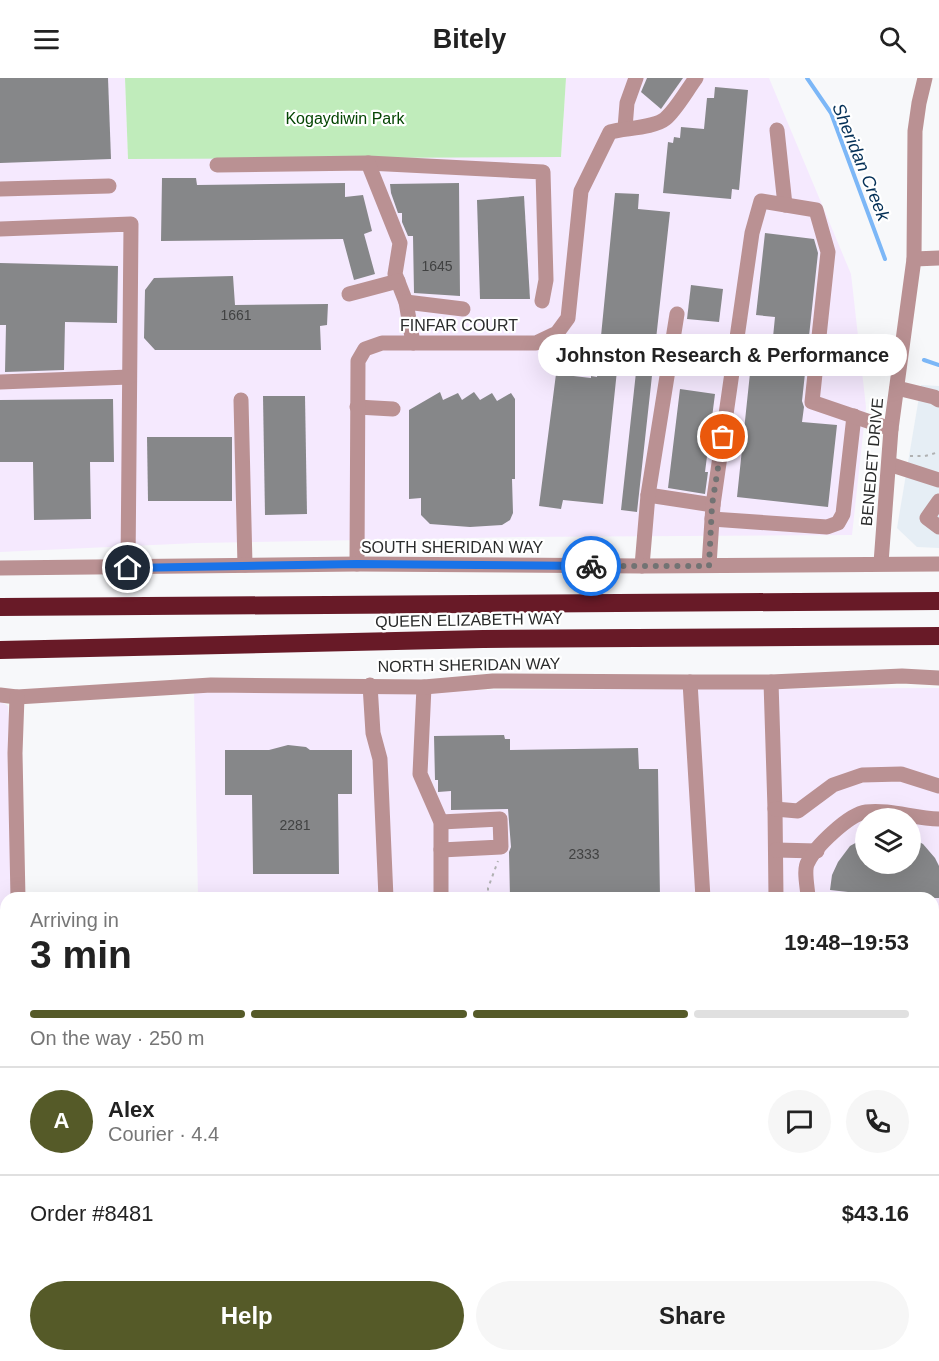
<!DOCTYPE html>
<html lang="en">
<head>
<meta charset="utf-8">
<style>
  :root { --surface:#fff; --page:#f6f6f6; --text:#222; --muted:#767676; --line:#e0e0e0; --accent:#555a28 }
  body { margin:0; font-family:Arial,sans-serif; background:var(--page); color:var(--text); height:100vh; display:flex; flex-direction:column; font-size:22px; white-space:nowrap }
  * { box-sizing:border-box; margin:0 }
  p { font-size:20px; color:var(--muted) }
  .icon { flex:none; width:33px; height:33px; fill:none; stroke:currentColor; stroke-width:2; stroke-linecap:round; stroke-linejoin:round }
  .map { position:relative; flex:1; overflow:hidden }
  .side { position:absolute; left:0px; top:814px; width:939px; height:470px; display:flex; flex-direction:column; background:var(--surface); border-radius:18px 18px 0 0; box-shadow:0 6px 24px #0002 }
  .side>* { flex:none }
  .buttons { position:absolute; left:855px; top:730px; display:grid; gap:12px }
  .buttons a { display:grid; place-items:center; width:66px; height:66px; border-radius:50%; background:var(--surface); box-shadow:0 6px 24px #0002; font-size:30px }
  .pin { position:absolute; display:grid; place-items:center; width:51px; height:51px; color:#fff; margin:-26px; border:3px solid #fff; border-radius:50%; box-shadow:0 2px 6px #0007 }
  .courier { position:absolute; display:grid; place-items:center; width:60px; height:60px; margin:-30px; border:4px solid #1a73e8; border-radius:50%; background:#fff; color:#222; box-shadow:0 2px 8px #0007 }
  .bubble { position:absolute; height:42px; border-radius:21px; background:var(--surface); box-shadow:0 6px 24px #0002; font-size:20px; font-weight:700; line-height:42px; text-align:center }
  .headline em { font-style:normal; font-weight:700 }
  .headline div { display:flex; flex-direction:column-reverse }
  .headline { display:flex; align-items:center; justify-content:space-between; height:102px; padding:0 30px }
  h1 { font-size:39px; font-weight:700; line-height:45px }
  .bar { display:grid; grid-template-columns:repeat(4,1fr); gap:9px 6px; align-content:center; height:72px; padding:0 30px }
  .bar i { height:8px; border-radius:4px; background:var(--line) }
  .bar .on { background:var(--accent) }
  .bar p { grid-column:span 4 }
  .line { display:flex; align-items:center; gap:15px; padding:0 30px; border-top:2px solid var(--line) }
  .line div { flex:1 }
  .round { display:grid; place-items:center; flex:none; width:63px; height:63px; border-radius:32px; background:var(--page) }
  .button { display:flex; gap:12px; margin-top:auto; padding:12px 30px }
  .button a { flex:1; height:69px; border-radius:36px; background:var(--accent); color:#fff; font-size:24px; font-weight:700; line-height:69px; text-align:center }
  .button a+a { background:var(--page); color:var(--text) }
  header { display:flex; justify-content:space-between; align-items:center; height:78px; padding:0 30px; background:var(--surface); font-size:27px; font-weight:700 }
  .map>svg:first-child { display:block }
</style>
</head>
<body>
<header><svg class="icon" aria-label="menu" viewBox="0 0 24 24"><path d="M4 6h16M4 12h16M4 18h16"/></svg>Bitely<svg class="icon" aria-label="search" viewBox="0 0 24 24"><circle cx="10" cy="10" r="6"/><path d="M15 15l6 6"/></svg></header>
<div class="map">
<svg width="939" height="1283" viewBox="0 0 939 1283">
  <rect width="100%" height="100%" fill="#f7f8fa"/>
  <polygon fill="#e6eef5" points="921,307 939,308 939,470 917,469 897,450"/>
  <g fill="#f5e9fe" fill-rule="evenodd">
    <polygon points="0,0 125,0 128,80 561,79 566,0 769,0 851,196 866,329 852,457 520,459 197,465 0,474"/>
    <path d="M939 610V1283H0V623L8 628 17 751 18 820H6V1278H933V820H198L194 613ZM866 741H910V786H866Z"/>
  </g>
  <polygon fill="#c0ecbb" points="125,0 566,0 561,79 128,81"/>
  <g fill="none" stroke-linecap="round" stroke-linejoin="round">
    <g stroke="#7cb7f7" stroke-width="4">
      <polyline points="807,0 831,35 885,181"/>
      <polyline points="924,282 939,287"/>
    </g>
  </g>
  <g fill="#868789">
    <polygon points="0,0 108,0 111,81 0,85"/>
    <polygon points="647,0 683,0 661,31 641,14"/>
    <polygon points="715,9 748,12 739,112 732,111 731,121 663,115 668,64 673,65 674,59 680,60 681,49 704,51 707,20 714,20"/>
    <polygon points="162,100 196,100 197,107 345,105 345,119 363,117 372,153 364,156 375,196 354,202 343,161 161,163"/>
    <polygon points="459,105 460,218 414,215 413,158 408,158 402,144 402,135 398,135 391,115 390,106"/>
    <polygon points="615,115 639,116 638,131 670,134 637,434 621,432 637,285 618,283 603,426 563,422 561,431 539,428 556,296 591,300 591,298 597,299"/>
    <polygon points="524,118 530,221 480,221 477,122"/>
    <polygon points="765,155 814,161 818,175 802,323 804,329 802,344 837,347 828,429 737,419 754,257 773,259 775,239 756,237"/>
    <polygon points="0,185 118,188 117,245 65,244 64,292 5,294 6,247 0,247"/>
    <polygon points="233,198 235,227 328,226 327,247 320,248 321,272 155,272 144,260 145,212 154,200"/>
    <polygon points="691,207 723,211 719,244 687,241"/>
    <polygon points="680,311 715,316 705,394 708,394 705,416 668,410"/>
    <polygon points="440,314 443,322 458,315 462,322 474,314 480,322 492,315 497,323 511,315 515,321 515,401 512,401 513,435 510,442 502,447 470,449 430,446 421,437 421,420 409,421 409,332"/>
    <polygon points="263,318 305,318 307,436 265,437"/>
    <polygon points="113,321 114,384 90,384 91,441 34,442 33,384 0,384 0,322"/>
    <polygon points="147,359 232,359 232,423 148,423"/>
    <polygon points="504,657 505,661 510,661 510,672 638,670 639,691 658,691 660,820 510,820 509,774 511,769 508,731 451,732 451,713 438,714 438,702 435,702 434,658"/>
    <polygon points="288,667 306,669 310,672 352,672 352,716 338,716 339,796 253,796 252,717 225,717 225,672 269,672"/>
    <polygon points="866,759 866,786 910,786 910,759 923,766 935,780 939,788 939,820 848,820 848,814 830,812 832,797 838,784 850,768"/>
  </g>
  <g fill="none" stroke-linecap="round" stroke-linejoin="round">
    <g stroke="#b0b1b2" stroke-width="2" stroke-dasharray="3 4.5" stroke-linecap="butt">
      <polyline points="910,378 925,378 939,374"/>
      <polyline points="488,820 488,810 498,783"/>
      <polyline points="169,1278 169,1283"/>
      <polyline points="231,1278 231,1283"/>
      <polyline points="290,1283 292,1278"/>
    </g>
    <g stroke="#ba9193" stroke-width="15">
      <polyline points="625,50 627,25 636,0"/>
      <polyline points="777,52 785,127"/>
      <polyline points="368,85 543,94 546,202 542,223"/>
      <polyline points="217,87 368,85 400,165 395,196 406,224 413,265"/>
      <polyline points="0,111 109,108"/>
      <polyline points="0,151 131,146 128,490"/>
      <polyline points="914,181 939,180"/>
      <polyline points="349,216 398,203"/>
      <polyline points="406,224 463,231"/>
      <polyline points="0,304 129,299"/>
      <polyline points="897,310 934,319 939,322"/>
      <polyline points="241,322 245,487"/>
      <polyline points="357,329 393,331"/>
      <polyline points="889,386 939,402"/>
      <polyline points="648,417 713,427"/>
      <polyline points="939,423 927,440 939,449"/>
      <polyline points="712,441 827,449 838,445 843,436 854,338"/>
      <polyline points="881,485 891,351 914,181 915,53 919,25 925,0"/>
      <path d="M357 486 358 283 365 271 382 265H536L557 255 568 240 581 113 610 54C624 50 654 50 665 41 676 32 687 12 696 0"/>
      <polyline points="709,487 713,427 752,155 761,123 816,132 828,174 812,324 891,351"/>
      <polyline points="642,488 648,417 677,236"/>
      <polyline points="0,490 357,486 642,488 939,486"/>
      <polyline points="690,604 703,820"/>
      <polyline points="771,604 775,731 776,820"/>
      <polyline points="370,607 373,655 380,681 386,820"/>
      <polyline points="424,609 420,696 441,744 441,820"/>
      <polyline points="0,617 17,619 211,607 424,609 493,603 690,604 771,604 902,598 939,600"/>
      <polyline points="17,619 15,675 18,820"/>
      <polyline points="775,731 798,733 833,707 862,697 901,696 939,708"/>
      <polyline points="441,772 501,769 500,741 441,744"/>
      <polyline points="776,772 817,773"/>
      <path d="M808 820C808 811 803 792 808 784 815 769 849 736 866 734 890 731 915 741 939 741"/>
      <polyline points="0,921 6,921"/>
      <polyline points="933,995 939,995"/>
      <polyline points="0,1059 6,1059"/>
      <polyline points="933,1187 939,1187"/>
      <polyline points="42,1278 45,1283"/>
      <polyline points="388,1278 388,1283"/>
      <polyline points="599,1278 599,1283"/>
      <polyline points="754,1278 754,1283"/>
      <polyline points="525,1283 525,1278"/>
    </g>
    <g stroke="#681a27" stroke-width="18">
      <polyline points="0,529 939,523"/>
      <polyline points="0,572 483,561 939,558"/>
    </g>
  </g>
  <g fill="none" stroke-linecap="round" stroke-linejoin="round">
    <polyline stroke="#727373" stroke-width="6" stroke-dasharray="0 10.8" points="591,488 709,488 712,427 723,359"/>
    <polyline stroke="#1a73e8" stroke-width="8" points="128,490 357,486 591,488"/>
  </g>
  <g text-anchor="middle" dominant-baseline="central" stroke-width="4.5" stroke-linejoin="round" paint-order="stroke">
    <g font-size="14" fill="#414242">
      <text x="437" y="188">1645</text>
      <text x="236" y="237">1661</text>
      <text x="295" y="747">2281</text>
      <text x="584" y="776">2333</text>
    </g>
    <g font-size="16" fill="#054603" stroke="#fff">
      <text x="345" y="40">Kogaydiwin Park</text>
    </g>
    <g font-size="16" fill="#2a2b2b" stroke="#fff">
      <text x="459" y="247">FINFAR COURT</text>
      <text transform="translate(872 384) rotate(-85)">BENEDET DRIVE</text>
      <text x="452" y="469">SOUTH SHERIDAN WAY</text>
      <text transform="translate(469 542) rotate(-1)">QUEEN ELIZABETH WAY</text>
      <text transform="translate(469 587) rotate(-1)">NORTH SHERIDAN WAY</text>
    </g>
    <g font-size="18" font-style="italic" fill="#032f56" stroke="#fff">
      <text transform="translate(861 84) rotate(68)">Sheridan Creek</text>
    </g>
  </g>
</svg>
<div class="buttons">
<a><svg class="icon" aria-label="layers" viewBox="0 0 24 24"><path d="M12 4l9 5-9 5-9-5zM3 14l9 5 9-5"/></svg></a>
</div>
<div class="pin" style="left:723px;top:359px;background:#ea580c"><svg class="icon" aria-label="bag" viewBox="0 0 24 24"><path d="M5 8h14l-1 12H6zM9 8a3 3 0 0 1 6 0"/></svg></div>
<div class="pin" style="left:128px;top:490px;background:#1f2937"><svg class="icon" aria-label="home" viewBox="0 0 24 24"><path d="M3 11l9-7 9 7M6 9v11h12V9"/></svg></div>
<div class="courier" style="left:591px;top:488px"><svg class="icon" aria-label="bike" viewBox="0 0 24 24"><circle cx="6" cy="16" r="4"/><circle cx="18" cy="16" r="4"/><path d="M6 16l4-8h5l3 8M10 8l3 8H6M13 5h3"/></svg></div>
<div class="bubble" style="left:538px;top:256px;width:369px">Johnston Research &amp; Performance</div>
<section class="side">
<div class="headline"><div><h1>3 min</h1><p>Arriving in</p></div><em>19:48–19:53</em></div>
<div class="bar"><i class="on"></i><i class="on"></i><i class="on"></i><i></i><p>On the way · 250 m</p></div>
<div class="line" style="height:108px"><b class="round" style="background:var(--accent);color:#fff">A</b><div><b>Alex</b><p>Courier · 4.4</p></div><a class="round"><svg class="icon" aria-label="chat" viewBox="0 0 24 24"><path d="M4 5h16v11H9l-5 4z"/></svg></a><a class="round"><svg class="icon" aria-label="phone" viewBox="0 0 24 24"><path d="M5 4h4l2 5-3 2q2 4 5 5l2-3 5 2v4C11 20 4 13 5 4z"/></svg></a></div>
<div class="line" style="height:78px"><div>Order #8481</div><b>$43.16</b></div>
<div class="button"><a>Help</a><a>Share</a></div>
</section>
</div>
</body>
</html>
